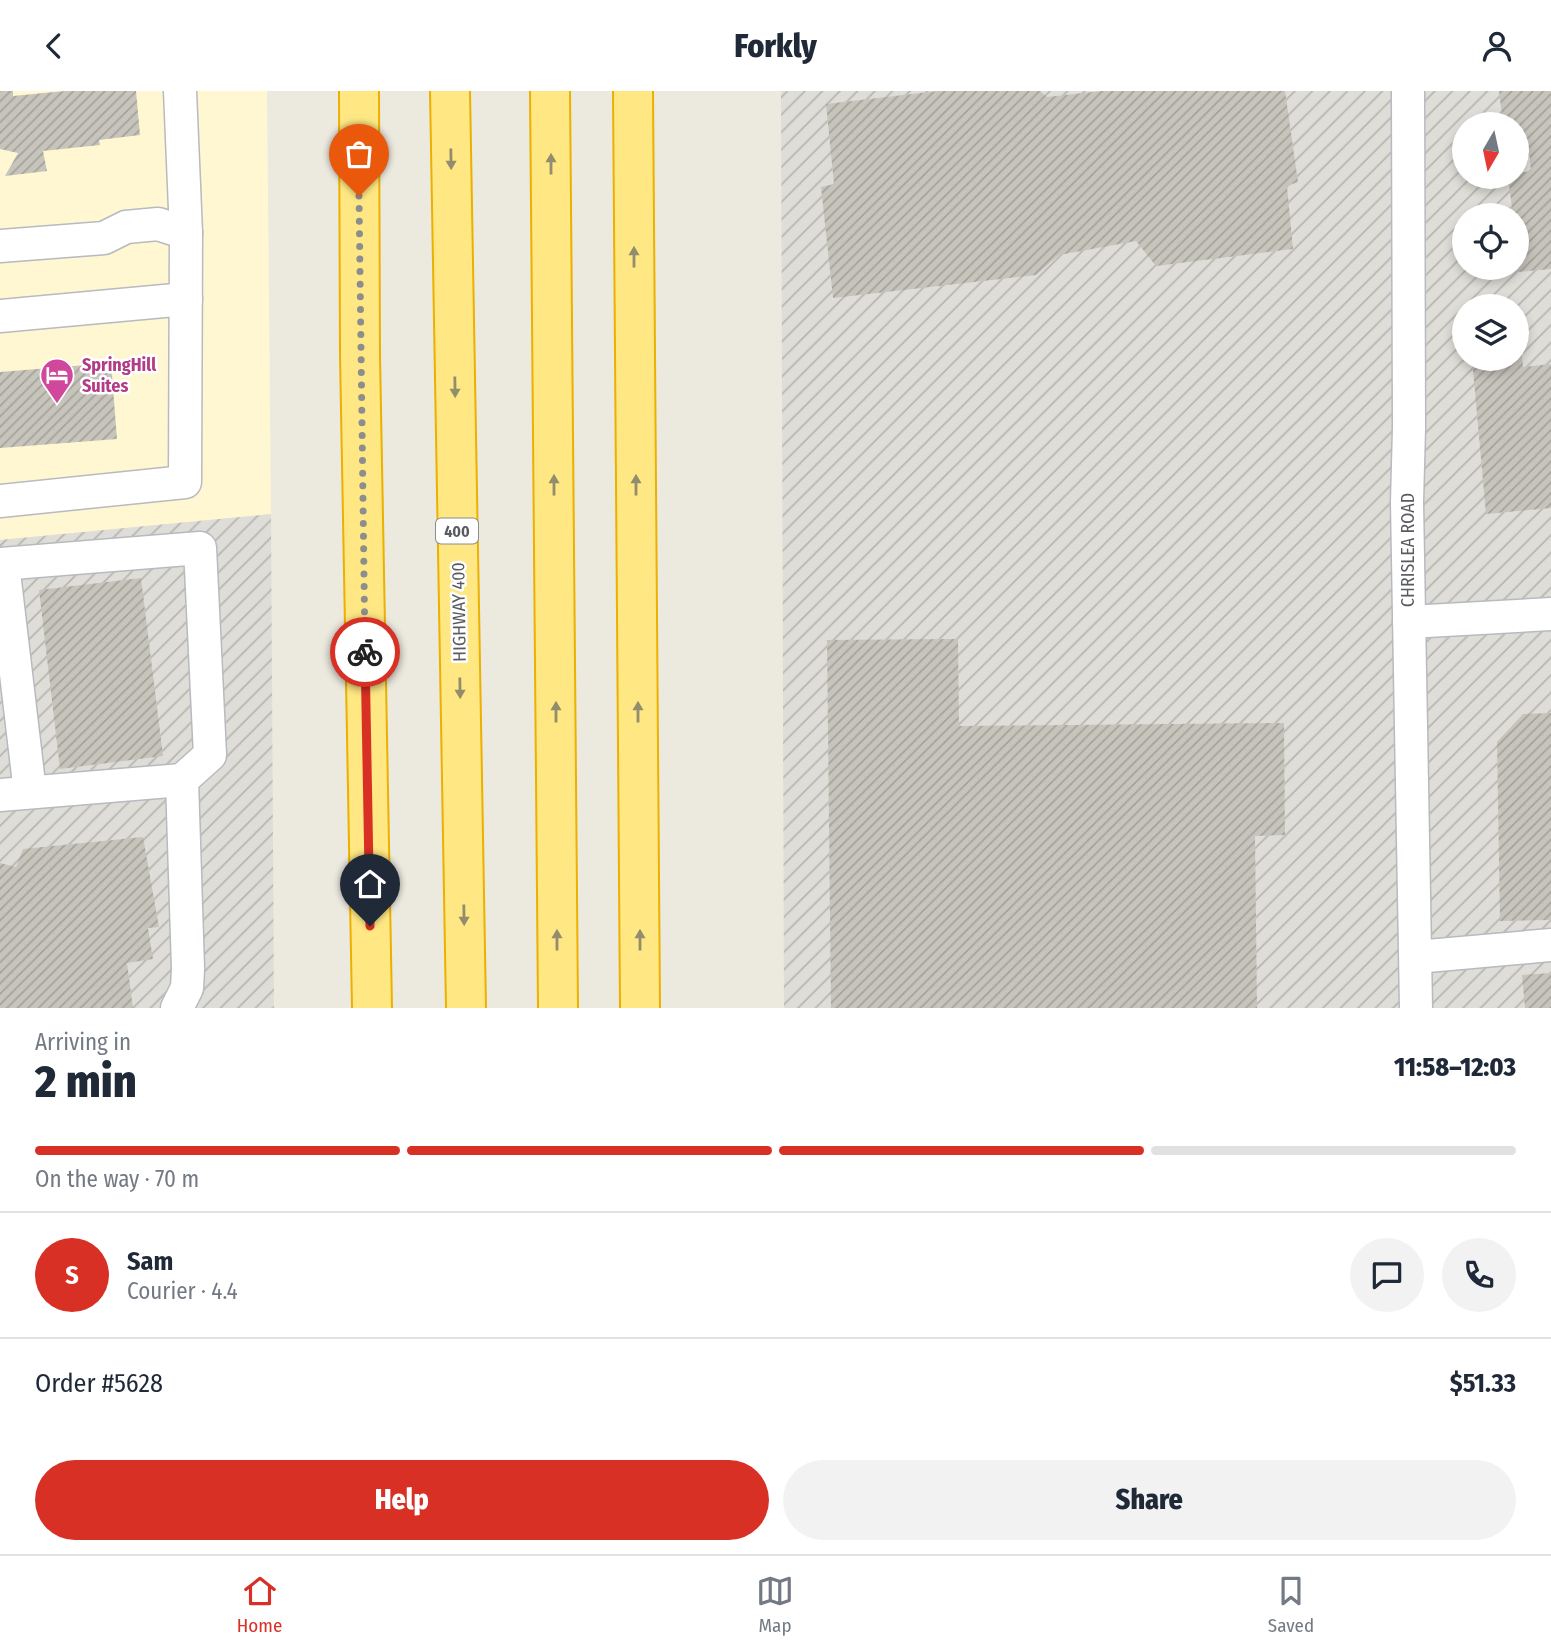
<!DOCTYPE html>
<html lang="en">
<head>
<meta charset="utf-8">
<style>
  :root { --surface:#fff; --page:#f2f2f3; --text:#1f2937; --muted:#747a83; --line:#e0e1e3; --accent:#d93025 }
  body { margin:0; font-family:"Fira Sans Condensed",sans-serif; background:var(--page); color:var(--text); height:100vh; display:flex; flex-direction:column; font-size:26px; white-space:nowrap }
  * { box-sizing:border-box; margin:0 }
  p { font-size:23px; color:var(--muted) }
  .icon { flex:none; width:38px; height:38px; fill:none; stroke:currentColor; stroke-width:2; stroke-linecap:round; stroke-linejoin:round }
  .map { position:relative; height:917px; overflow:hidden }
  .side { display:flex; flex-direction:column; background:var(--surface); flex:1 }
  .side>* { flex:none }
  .needle { width:46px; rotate:189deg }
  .controls { position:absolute; left:1452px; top:21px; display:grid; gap:14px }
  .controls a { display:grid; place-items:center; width:77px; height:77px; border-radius:50%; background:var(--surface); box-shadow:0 4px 10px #0003; font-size:35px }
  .pin { position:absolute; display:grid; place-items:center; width:60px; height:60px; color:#fff; margin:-72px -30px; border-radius:50% 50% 50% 0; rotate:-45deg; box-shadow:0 0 7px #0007 }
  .pin .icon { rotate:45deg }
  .courier { position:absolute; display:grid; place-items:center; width:70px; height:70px; margin:-35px; border:5px solid #d93025; border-radius:50%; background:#fff; color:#222; box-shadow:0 2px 9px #0007 }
  .headline em { font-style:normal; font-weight:800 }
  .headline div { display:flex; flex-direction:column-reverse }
  .headline { display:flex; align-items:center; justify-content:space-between; height:119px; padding:0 35px }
  h1 { font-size:46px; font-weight:800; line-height:52px }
  .bar { display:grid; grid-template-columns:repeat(4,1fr); gap:10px 7px; align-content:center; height:84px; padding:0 35px }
  .bar i { height:9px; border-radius:5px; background:var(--line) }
  .bar .active { background:var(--accent) }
  .bar p { grid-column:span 4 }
  .line { display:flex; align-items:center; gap:18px; padding:0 35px; border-top:2px solid var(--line) }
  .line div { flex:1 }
  .round { display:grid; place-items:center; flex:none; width:74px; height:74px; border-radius:37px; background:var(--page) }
  .cta { display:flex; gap:14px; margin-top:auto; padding:14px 35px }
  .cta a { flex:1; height:80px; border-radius:42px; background:var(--accent); color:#fff; font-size:28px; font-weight:800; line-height:80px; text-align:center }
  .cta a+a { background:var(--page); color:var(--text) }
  header { display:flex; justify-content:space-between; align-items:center; height:91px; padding:0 35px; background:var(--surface); font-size:32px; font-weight:800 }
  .menu { display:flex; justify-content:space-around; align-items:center; height:98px; border-top:2px solid var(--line); background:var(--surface); font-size:19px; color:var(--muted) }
  .menu a { display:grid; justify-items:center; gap:4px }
  .menu .active { color:var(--accent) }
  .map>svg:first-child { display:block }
</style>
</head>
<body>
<header><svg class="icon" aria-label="back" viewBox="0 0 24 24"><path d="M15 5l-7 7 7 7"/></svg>Forkly<svg class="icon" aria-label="person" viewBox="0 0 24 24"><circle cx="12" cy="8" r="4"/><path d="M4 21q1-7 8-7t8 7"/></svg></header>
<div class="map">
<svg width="1551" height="917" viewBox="0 0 1551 917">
  <defs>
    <pattern id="industrial-furrows" width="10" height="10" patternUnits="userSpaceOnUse" patternTransform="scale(1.75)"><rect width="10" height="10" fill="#dfddd7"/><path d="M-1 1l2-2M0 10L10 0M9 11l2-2" fill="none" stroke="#b8b6b2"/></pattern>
    <pattern id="building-hatch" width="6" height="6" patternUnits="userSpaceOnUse" patternTransform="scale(1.75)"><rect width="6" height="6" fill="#c7c4bc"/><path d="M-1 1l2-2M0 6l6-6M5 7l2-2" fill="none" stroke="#a4a29c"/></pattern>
  </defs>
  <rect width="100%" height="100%" fill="#eceadf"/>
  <polygon fill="#fff7d2" points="0,0 267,0 271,423 0,449"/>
  <g fill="url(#industrial-furrows)" fill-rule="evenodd">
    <path d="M781 0H1551V917H784ZM1465 33H1517V86H1465ZM1465 124H1517V177H1465ZM1465 215H1517V268H1465Z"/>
    <polygon points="271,423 274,917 0,917 0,449"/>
  </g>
  <g fill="url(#building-hatch)">
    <polygon points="0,0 13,0 13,5 65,0 136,0 140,44 99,49 100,54 43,60 47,80 5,85 18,62 0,58"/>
    <polygon points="938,0 1040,0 1047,6 1102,0 1285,0 1298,91 1287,95 1293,158 1156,175 1136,150 1059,164 1036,184 833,207 821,96 834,93 826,13"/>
    <polygon points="1499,0 1551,0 1551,178 1519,181 1517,124 1513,124 1508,86 1517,86 1517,82 1531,80 1528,48 1517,49 1517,33 1503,33"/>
    <polygon points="1521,254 1523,276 1551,273 1551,417 1486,423 1472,268 1517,268 1517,255"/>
    <polygon points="111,272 117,348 0,357 0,281"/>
    <polygon points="141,487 163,665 60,678 39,499"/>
    <polygon points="958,548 959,635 1284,632 1285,744 1255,745 1257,917 831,917 827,549"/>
    <polygon points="1551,622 1551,829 1500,830 1497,651 1523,623"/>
    <polygon points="143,746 159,836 148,837 153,868 127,872 133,917 0,917 0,772 16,776 23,758"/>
    <polygon points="1551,882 1551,917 1525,917 1522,884"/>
  </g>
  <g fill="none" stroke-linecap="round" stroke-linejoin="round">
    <g stroke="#b7babf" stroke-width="35">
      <g id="minor">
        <polyline points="1408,0 1409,337 1407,411 1416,917"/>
        <polyline points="0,155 104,147 126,136 158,133 186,142 180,0"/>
        <polyline points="0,225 186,208"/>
        <polyline points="0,410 185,391 186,142"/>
        <polyline points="0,473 200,457 210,664 182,689 0,704"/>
        <polyline points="3,473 30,701"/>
        <polyline points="1409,531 1551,523"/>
        <polyline points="1416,866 1551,854"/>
        <polyline points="177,917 187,897 188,878 182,689"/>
      </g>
    </g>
    <g stroke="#ebb000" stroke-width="42">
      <g id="highway">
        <polyline points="359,0 360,264 372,917"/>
        <polyline points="450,0 466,917"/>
        <polyline points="550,0 558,917"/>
        <polyline points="633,0 640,917"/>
      </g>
    </g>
    <use href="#minor" stroke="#fff" stroke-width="32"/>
    <use href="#highway" stroke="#ffe783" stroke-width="38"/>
  </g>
  <defs><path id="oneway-solid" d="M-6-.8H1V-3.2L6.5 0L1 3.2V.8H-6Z" transform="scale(1.75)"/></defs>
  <g fill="#928d6d">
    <use href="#oneway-solid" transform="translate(451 68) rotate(89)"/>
    <use href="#oneway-solid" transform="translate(551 73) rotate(-90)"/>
    <use href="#oneway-solid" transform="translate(634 166) rotate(-90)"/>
    <use href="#oneway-solid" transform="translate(455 296) rotate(89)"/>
    <use href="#oneway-solid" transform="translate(554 394) rotate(-90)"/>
    <use href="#oneway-solid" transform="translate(636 394) rotate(-90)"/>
    <use href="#oneway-solid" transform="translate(460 597) rotate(89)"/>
    <use href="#oneway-solid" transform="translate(556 621) rotate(-90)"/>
    <use href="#oneway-solid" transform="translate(638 621) rotate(-90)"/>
    <use href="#oneway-solid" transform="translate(464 824) rotate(89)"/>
    <use href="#oneway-solid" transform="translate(557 849) rotate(-90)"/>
    <use href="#oneway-solid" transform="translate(640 849) rotate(-90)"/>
  </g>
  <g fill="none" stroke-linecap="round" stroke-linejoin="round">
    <polyline stroke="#8c8e8d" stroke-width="7" stroke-dasharray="0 12.6" points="359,105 365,561"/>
    <polyline stroke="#d93025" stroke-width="9" points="365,561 370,835"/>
  </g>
  <defs>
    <g id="hotel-pin" transform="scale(1.75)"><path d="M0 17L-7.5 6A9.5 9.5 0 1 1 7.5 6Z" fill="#d1479c" stroke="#fff"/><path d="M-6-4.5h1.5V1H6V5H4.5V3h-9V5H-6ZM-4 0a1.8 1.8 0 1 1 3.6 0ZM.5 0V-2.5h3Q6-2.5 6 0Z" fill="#fff"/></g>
  </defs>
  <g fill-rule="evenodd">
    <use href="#hotel-pin" x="57" y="284"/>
  </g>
  <g text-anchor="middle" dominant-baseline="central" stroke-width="5" stroke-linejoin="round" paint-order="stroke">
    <rect fill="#fff" stroke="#8a8d90" stroke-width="2" x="436" y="427.5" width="42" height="25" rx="5"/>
    <g font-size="16" font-weight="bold" fill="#585c61">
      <text x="457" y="440">400</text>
    </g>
    <g font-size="18" font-weight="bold" fill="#b23c85" stroke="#fff" text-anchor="start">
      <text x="82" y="274">SpringHill<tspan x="82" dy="21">Suites</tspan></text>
    </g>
    <g font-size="18" fill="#585c61" stroke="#fff">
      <text transform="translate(1408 459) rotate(-90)">CHRISLEA ROAD</text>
      <text transform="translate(459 521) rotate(-91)">HIGHWAY 400</text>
    </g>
  </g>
</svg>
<div class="controls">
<a><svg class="needle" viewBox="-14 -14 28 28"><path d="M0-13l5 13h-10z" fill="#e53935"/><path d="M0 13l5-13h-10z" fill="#747a83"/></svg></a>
<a><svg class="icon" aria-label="locate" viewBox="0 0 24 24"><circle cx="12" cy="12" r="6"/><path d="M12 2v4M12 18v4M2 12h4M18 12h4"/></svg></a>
<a><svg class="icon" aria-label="layers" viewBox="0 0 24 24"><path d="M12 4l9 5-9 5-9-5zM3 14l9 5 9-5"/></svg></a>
</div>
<div class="pin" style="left:359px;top:105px;background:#ea580c"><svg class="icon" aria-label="bag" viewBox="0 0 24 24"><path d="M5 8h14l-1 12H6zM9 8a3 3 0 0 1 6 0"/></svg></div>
<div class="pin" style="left:370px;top:835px;background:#1f2937"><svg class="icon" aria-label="home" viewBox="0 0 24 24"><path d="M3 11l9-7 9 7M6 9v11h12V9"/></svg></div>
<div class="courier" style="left:365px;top:561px"><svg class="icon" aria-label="bike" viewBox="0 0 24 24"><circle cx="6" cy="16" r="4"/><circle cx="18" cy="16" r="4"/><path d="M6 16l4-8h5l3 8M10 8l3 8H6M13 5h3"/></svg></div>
</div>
<section class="side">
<div class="headline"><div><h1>2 min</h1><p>Arriving in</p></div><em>11:58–12:03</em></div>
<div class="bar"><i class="active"></i><i class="active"></i><i class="active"></i><i></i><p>On the way · 70 m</p></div>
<div class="line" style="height:126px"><b class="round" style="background:var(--accent);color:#fff">S</b><div><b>Sam</b><p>Courier · 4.4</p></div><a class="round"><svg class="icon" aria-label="chat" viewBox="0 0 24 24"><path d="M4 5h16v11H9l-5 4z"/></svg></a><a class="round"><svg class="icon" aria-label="phone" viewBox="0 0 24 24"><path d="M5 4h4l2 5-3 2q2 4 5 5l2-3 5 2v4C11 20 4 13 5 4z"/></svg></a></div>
<div class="line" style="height:91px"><div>Order #5628</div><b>$51.33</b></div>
<div class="cta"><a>Help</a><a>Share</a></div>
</section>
<nav class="menu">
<a class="active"><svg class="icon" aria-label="home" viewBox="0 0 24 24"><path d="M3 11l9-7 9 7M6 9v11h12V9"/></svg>Home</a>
<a><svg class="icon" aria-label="map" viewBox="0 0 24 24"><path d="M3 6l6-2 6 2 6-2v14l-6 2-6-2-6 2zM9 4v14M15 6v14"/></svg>Map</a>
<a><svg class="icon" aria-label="saved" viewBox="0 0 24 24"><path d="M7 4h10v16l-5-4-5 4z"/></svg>Saved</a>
</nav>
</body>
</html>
